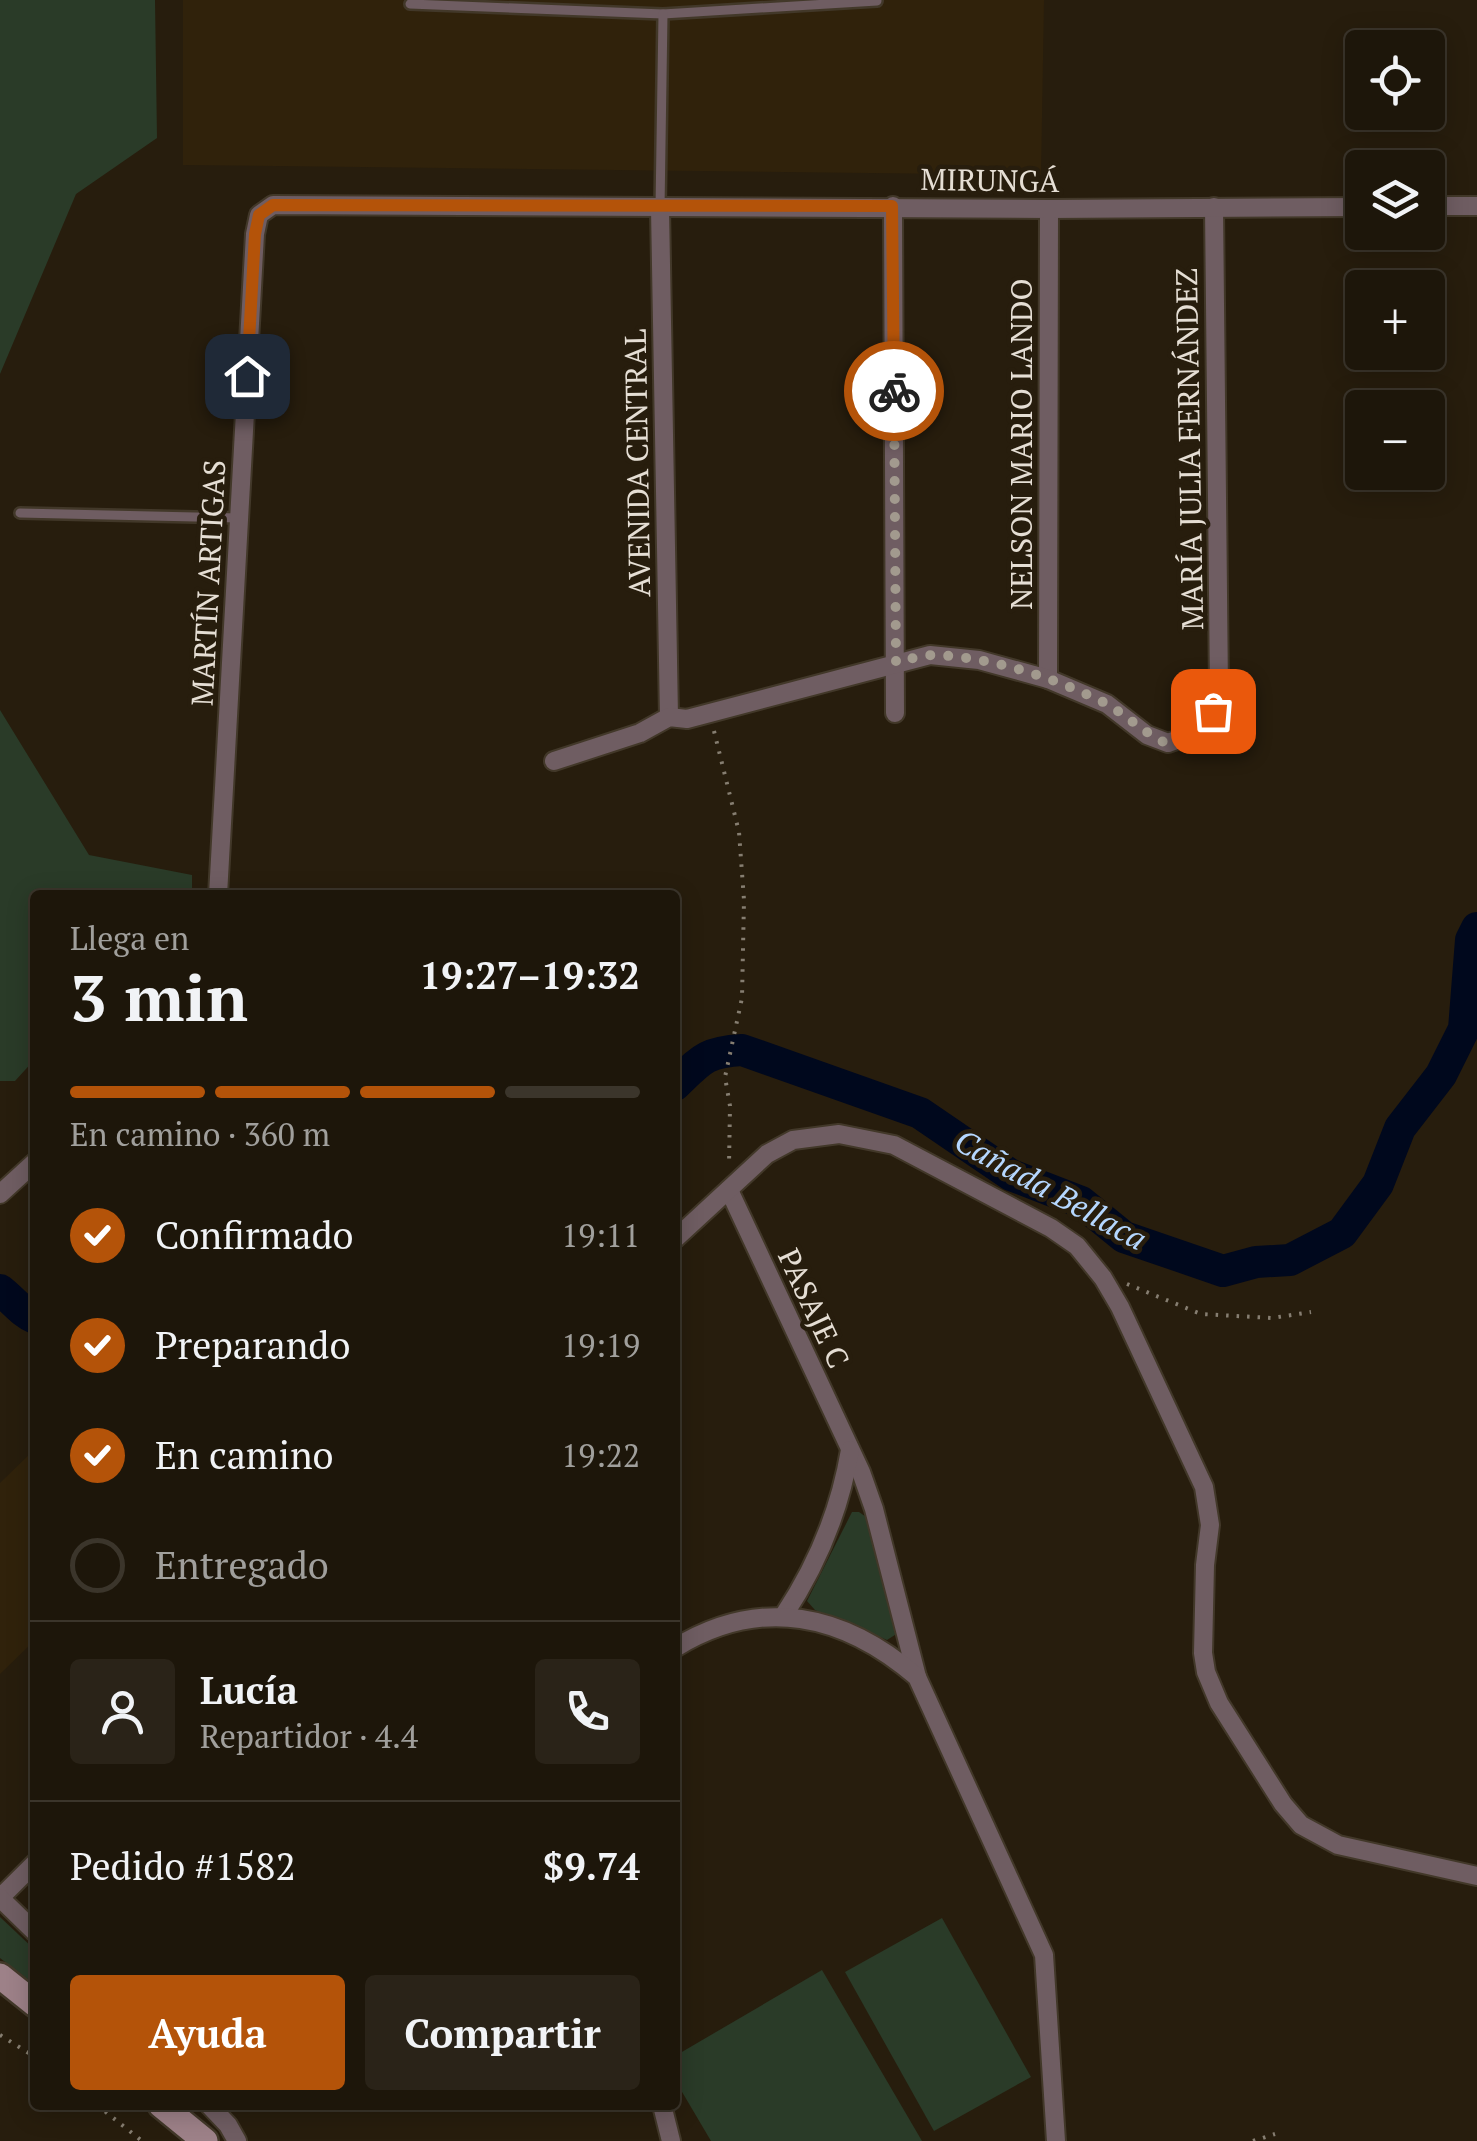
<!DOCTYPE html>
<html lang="es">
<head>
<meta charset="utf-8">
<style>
  :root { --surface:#1d160a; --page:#2a2318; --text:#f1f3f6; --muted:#a09f9c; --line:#3b352b; --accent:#b45309 }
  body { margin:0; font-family:"PT Serif",serif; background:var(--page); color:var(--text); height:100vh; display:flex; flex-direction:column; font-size:38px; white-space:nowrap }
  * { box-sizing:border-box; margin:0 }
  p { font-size:32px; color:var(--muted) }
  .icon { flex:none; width:55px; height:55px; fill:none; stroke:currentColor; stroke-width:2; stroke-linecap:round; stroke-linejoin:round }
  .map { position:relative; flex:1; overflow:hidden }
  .sheet { position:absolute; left:30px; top:890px; width:650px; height:1220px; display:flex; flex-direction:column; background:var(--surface); border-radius:10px; box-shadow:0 5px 25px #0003,0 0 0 2px var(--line) }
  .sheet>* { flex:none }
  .tools { position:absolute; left:1345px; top:30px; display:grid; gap:20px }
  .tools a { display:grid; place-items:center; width:100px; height:100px; border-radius:10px; background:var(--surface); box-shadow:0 5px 25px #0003,0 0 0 2px var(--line); font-size:50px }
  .pin { position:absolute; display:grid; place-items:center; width:85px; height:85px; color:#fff; margin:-42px; border-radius:20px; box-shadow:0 5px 15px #0006 }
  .courier { position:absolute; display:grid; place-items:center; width:100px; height:100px; margin:-50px; border:8px solid #b45309; border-radius:50%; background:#fff; color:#222; box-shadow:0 2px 12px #0007 }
  .head em { font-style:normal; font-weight:700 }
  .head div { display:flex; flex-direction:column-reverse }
  .head { display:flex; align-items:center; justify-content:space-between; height:170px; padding:0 40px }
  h1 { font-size:65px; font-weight:700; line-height:75px }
  .bar { display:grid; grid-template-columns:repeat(4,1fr); gap:15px 10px; align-content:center; height:120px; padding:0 40px }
  .bar i { height:12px; border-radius:8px; background:var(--line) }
  .bar .current { background:var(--accent) }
  .bar p { grid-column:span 4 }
  .line { display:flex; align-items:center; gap:25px; padding:0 40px; border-top:2px solid var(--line) }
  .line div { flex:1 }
  .round { display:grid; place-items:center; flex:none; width:105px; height:105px; border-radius:10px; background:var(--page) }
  ol { padding:0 40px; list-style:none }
  li { display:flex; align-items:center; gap:30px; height:110px }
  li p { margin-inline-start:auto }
  li .icon { padding:10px; border-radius:50%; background:var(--accent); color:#fff; stroke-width:4 }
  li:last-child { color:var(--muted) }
  li i { width:55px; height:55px; border:5px solid var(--line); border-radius:50% }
  .action { display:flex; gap:20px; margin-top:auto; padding:20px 40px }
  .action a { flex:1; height:115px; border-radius:10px; background:var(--accent); color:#fff; font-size:40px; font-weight:700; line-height:115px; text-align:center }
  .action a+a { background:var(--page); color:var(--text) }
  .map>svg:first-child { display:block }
</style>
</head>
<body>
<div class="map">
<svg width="1477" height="2141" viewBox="0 0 1477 2141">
  <rect width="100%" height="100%" fill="#271d0d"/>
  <g fill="#30220b">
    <polygon points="183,0 1044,0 1041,175 183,165"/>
    <polygon points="35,1449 35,1640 0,1674 0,1483"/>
  </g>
  <g fill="#2a3b28">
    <polygon points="0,0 155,0 157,138 76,194 0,374"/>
    <polygon points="0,710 89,855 192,875 192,895 35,895 35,1059 15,1081 0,1081"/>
    <polygon points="852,1512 859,1512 869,1519 898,1633 887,1640 815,1610 807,1601"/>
    <polygon points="0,1917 35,1950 35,1985 0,1958"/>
    <polygon points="942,1918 1031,2077 934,2131 845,1972"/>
    <polygon points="822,1970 922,2141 711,2141 675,2080 675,2056"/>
  </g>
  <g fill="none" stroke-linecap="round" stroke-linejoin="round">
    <g stroke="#00081d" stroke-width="32">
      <path d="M675 1085C701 1060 705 1052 742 1050L920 1113 1011 1175 1081 1202 1124 1237 1223 1271 1256 1262 1290 1260 1342 1233 1378 1184 1400 1128 1441 1075 1464 1029 1471 940 1477 928"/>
      <path d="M0 1290C12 1299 22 1313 35 1318"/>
    </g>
    <g stroke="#423829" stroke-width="14">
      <g id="service">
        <polyline points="410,4 663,14 877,1"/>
        <polyline points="660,208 663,14"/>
        <polyline points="20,513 239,518"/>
      </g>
    </g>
    <g stroke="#423829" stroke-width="22">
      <g id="minor">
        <polyline points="893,206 895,713"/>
        <polyline points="1428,206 1477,206"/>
        <polyline points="660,208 669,717"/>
        <polyline points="1048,679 1049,209"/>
        <path d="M554 761 640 733 669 717 687 719 930 655 979 660 1048 679 1107 704 1147 735 1168 743C1195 735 1211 717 1219 690L1214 207"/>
        <polyline points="218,895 255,234 259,215 273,205 1049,209 1362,207"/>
        <polyline points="729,1190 861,1472 874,1509 917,1677"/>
        <polyline points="0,1194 35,1162"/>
        <polyline points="675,1239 767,1154 793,1140 839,1134 894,1145 1051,1228 1077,1246 1103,1278 1120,1307 1204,1487 1210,1525 1205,1565 1203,1653 1206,1672 1219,1703 1283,1804 1301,1825 1338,1845 1477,1876"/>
        <path d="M784 1615C817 1565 840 1510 850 1450"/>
        <path d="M675 1648C761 1595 844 1614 917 1677L1044 1955 1056 2141"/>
        <polyline points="0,1898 35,1863"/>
        <polyline points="0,1898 35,1932"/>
        <polyline points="209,2105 228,2125 237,2141"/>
        <polyline points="662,2105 671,2141"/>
      </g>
    </g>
    <g stroke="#423829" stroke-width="30">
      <g id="secondary">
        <polyline points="0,1976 35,2004"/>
        <polyline points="161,2105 205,2141"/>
      </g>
    </g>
    <g stroke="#867e71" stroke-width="4" stroke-dasharray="2.5 8" stroke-linecap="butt">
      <polyline points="714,731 739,832 744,900 742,998 725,1077 730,1106 729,1165"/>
      <polyline points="1127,1284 1201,1314 1272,1318 1311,1312"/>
      <polyline points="0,2035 35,2057"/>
      <polyline points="97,2105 142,2141"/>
      <polyline points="1253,2141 1275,2134"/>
    </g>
    <use href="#service" stroke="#6f5d62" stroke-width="9"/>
    <use href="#minor" stroke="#6f5d62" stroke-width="18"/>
    <use href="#secondary" stroke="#9d8188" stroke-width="25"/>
  </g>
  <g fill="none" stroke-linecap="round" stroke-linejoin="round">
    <path stroke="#a29a8e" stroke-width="10" stroke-dasharray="0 18" d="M894 391 896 662C908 660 921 655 934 655 991 657 1052 677 1103 702 1126 714 1143 733 1168 744L1196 730 1213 711"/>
    <polyline stroke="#b45309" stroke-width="12" points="247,376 255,234 259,215 273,205 892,206 894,391"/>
  </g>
  <g text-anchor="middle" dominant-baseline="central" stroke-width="9" stroke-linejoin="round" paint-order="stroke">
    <g font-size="30" fill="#e5ded4" stroke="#271d0d">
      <text transform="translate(990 180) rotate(1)">MIRUNGÁ</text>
      <text transform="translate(1021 444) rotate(-90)">NELSON MARIO LANDO</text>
      <text transform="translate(1189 449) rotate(-91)">MARÍA JULIA FERNÁNDEZ</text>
      <text transform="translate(637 463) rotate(-91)">AVENIDA CENTRAL</text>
      <text transform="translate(208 583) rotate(-87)">MARTÍN ARTIGAS</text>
      <text transform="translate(814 1308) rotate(65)">PASAJE C</text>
    </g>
    <g font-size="32" font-style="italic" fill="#b5d7ff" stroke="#271d0d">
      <text transform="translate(1051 1189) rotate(29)">Cañada Bellaca</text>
    </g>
  </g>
</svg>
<div class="tools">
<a><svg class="icon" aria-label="locate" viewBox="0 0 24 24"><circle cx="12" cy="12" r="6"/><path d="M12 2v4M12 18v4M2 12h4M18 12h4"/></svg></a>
<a><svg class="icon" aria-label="layers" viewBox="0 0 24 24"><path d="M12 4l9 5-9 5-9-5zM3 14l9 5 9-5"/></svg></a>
<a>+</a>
<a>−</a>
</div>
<div class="pin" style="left:1213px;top:711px;background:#ea580c"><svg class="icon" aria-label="bag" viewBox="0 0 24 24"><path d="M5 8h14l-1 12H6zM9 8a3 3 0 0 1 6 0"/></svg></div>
<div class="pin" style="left:247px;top:376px;background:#1f2937"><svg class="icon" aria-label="home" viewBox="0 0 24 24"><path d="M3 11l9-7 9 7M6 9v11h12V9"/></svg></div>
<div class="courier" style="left:894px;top:391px"><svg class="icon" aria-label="bike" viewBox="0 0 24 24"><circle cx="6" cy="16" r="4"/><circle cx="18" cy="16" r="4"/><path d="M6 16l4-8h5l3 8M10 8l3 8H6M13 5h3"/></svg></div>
<section class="sheet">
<div class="head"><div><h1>3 min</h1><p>Llega en</p></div><em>19:27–19:32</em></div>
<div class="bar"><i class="current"></i><i class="current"></i><i class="current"></i><i></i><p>En camino · 360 m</p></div>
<ol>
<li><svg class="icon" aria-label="check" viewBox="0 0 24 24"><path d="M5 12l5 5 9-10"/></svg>Confirmado<p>19:11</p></li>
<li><svg class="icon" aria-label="check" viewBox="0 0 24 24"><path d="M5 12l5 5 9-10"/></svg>Preparando<p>19:19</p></li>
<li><svg class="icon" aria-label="check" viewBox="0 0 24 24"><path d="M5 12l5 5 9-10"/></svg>En camino<p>19:22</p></li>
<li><i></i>Entregado</li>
</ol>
<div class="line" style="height:180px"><a class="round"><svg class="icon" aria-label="person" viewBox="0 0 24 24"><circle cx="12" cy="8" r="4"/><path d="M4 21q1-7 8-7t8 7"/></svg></a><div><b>Lucía</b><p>Repartidor · 4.4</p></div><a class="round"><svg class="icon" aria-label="phone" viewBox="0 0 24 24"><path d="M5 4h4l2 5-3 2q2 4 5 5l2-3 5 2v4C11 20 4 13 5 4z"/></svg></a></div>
<div class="line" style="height:130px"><div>Pedido #1582</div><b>$9.74</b></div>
<div class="action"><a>Ayuda</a><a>Compartir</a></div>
</section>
</div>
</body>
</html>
